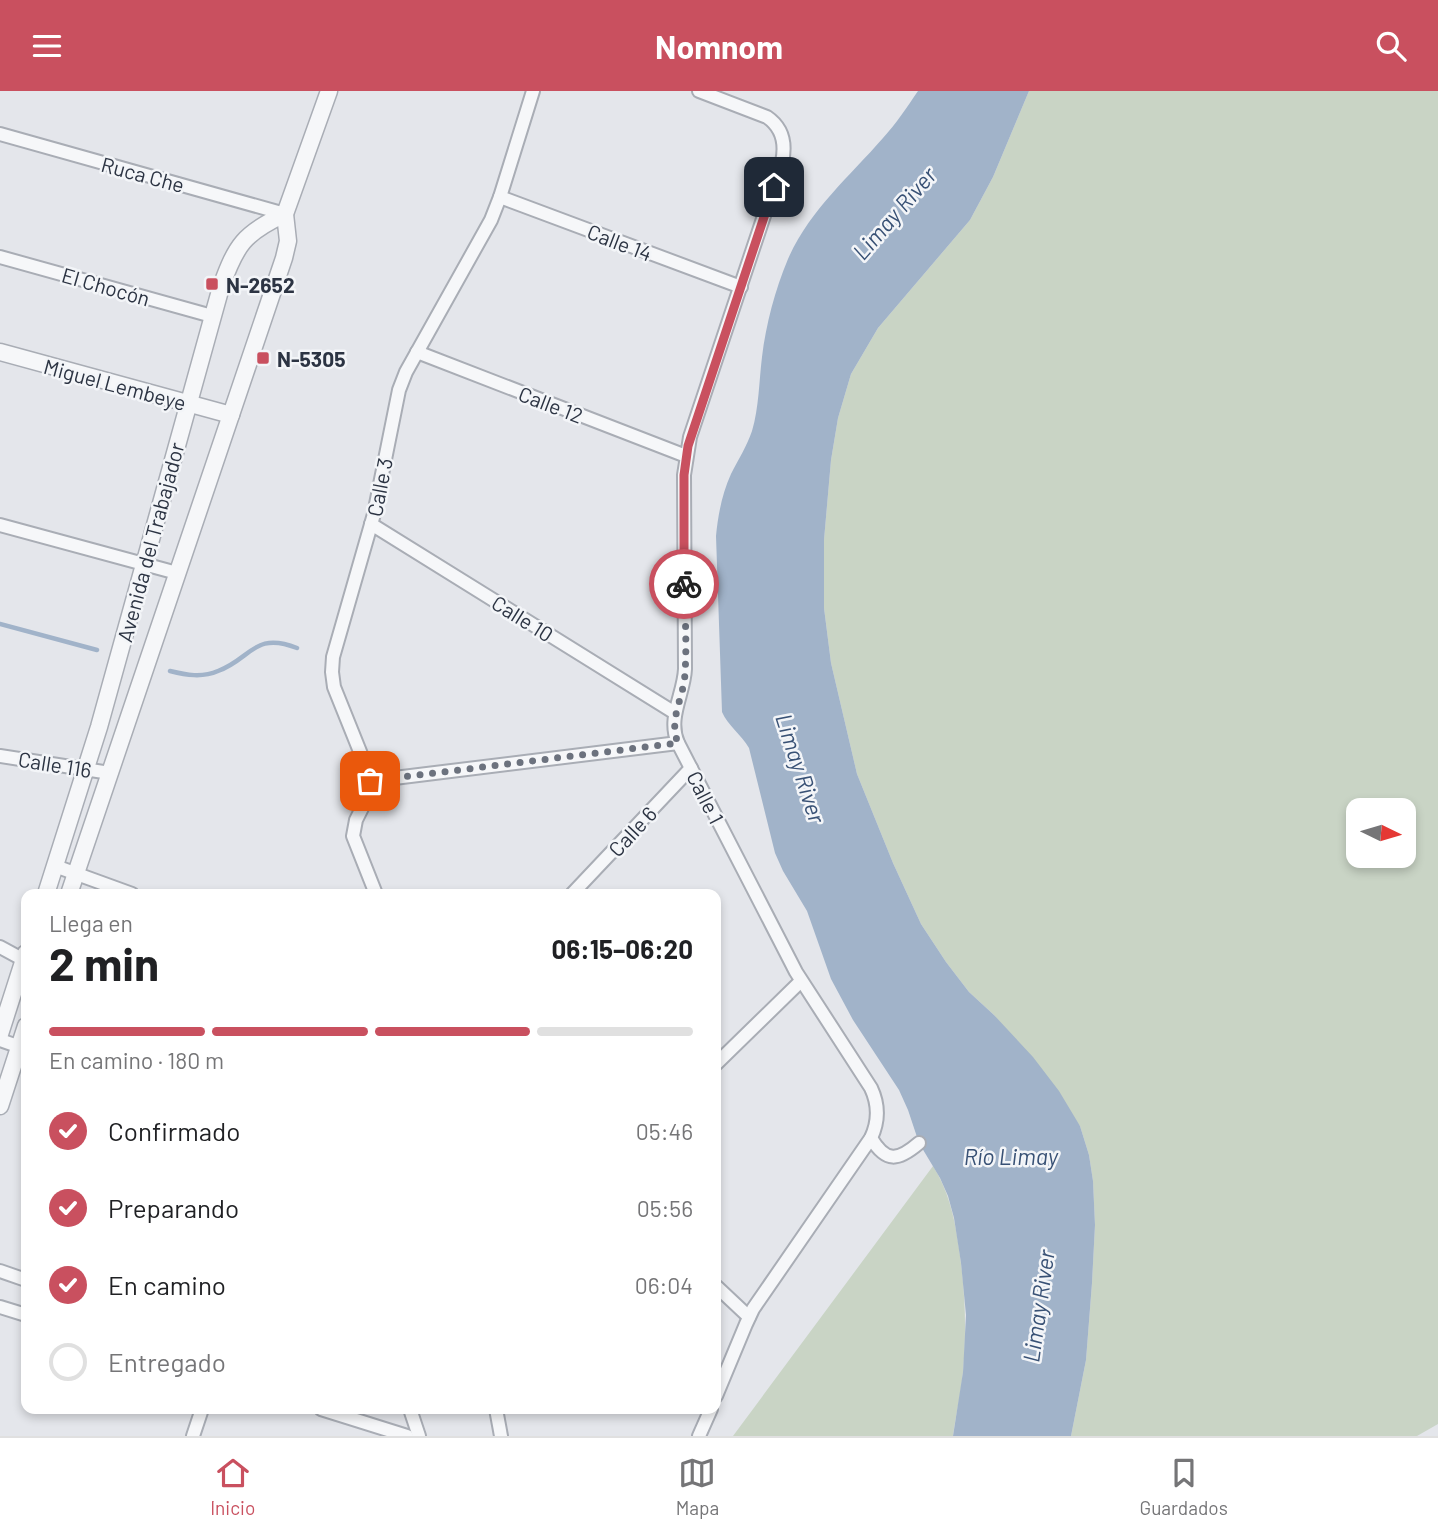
<!DOCTYPE html>
<html lang="es">
<head>
<meta charset="utf-8">
<style>
  :root { --surface:#fff; --page:#f6f6f6; --text:#202124; --muted:#757577; --line:#e0e0e0; --accent:#c9505f }
  body { margin:0; font-family:Barlow,sans-serif; background:var(--page); color:var(--text); height:100vh; display:flex; flex-direction:column; font-size:26px; white-space:nowrap }
  * { box-sizing:border-box; margin:0 }
  p { font-size:23px; color:var(--muted) }
  .icon { flex:none; width:38px; height:38px; fill:none; stroke:currentColor; stroke-width:2; stroke-linecap:round; stroke-linejoin:round }
  .map { position:relative; flex:1; overflow:hidden }
  .details { position:absolute; left:21px; top:798px; width:700px; height:525px; display:flex; flex-direction:column; background:var(--surface); border-radius:14px; box-shadow:0 4px 10px #0003 }
  .details>* { flex:none }
  .needle { width:46px; rotate:95deg }
  .controls { position:absolute; left:1346px; top:707px; display:grid; gap:14px }
  .controls a { display:grid; place-items:center; width:70px; height:70px; border-radius:14px; background:var(--surface); box-shadow:0 4px 10px #0003; font-size:35px }
  .pin { position:absolute; display:grid; place-items:center; width:60px; height:60px; color:#fff; margin:-30px; border-radius:14px; box-shadow:0 4px 10px #0006 }
  .courier { position:absolute; display:grid; place-items:center; width:70px; height:70px; margin:-35px; border:5px solid #c9505f; border-radius:50%; background:#fff; color:#222; box-shadow:0 2px 9px #0007 }
  .overview em { font-style:normal; font-weight:700 }
  .overview div { display:flex; flex-direction:column-reverse }
  .overview { display:flex; align-items:center; justify-content:space-between; height:119px; padding:0 28px }
  h1 { font-size:46px; font-weight:700; line-height:52px }
  .bar { display:grid; grid-template-columns:repeat(4,1fr); gap:10px 7px; align-content:center; height:84px; padding:0 28px }
  .bar i { height:9px; border-radius:5px; background:var(--line) }
  .bar .current { background:var(--accent) }
  .bar p { grid-column:span 4 }
  ol { padding:0 28px; list-style:none }
  li { display:flex; align-items:center; gap:21px; height:77px }
  li p { margin-inline-start:auto }
  li .icon { padding:7px; border-radius:50%; background:var(--accent); color:#fff; stroke-width:4 }
  li:last-child { color:var(--muted) }
  li i { width:38px; height:38px; border:4px solid var(--line); border-radius:50% }
  header { display:flex; justify-content:space-between; align-items:center; height:91px; padding:0 28px; background:var(--accent); color:#fff; font-size:32px; font-weight:700 }
  .dock { display:flex; justify-content:space-around; align-items:center; height:98px; border-top:2px solid var(--line); background:var(--surface); font-size:19px; color:var(--muted) }
  .dock a { display:grid; justify-items:center; gap:4px }
  .dock .current { color:var(--accent) }
  .map>svg:first-child { display:block }
</style>
</head>
<body>
<header><svg class="icon" aria-label="menu" viewBox="0 0 24 24"><path d="M4 6h16M4 12h16M4 18h16"/></svg>Nomnom<svg class="icon" aria-label="search" viewBox="0 0 24 24"><circle cx="10" cy="10" r="6"/><path d="M15 15l6 6"/></svg></header>
<div class="map">
<svg width="1438" height="1345" viewBox="0 0 1438 1345">
  <rect width="100%" height="100%" fill="#e4e6eb"/>
  <g fill="#c9d4c5" fill-rule="evenodd">
    <path d="M1029 0H1438V1333L1417 1345H1071L1086 1269 1092 1192 1095 1134 1093 1090 1089 1064 1080 1035 994 924 969 901 946 871 921 833 893 772 857 683 831 572 824 517V449L831 369 838 327 851 283 878 237 970 129 993 86ZM1358 719H1404V765H1358Z"/>
    <path d="M933 1075C948 1099 954 1124 958 1151 965 1195 967 1237 963 1281 961 1302 956 1323 953 1345H733Z"/>
  </g>
  <path fill="#a1b3c9" d="M918 0H1029L993 86 970 129 878 237 851 283 838 327 831 369 824 449V517L831 572 857 683 893 772 921 833 946 871 969 901 994 924 1033 966 1059 1000 1080 1035 1089 1064 1093 1090 1095 1134 1092 1192 1086 1269 1071 1345H953L963 1281 966 1224 961 1172 954 1127 948 1105 940 1087 919 1052 908 1019 899 999 853 929 831 888 807 820 783 780 775 762 749 657C741 643 728 635 722 621L716 445C718 424 722 403 731 383 738 369 747 355 752 340 759 317 759 290 762 266 766 233 775 199 788 168 809 120 849 86 883 47 896 33 907 16 918 0Z"/>
  <g fill="none" stroke-linecap="round" stroke-linejoin="round">
    <g stroke="#a1b3c9" stroke-width="4.5">
      <polyline points="0,533 97,559"/>
      <path d="M170 580C186 584 202 587 218 580 251 568 254 540 297 557"/>
    </g>
    <g stroke="#a9adb5" stroke-width="16">
      <g id="minor">
        <path d="M699 0 767 26C783 37 786 53 782 71L690 346 684 384 685 578C684 603 667 627 678 652L796 881 871 997C879 1014 879 1030 871 1047L753 1218 746 1233 716 1305"/>
        <polyline points="0,43 285,123"/>
        <polyline points="500,106 741,196"/>
        <polyline points="0,166 212,225"/>
        <polyline points="417,261 686,365"/>
        <polyline points="371,433 675,622"/>
        <polyline points="0,434 177,482"/>
        <polyline points="0,665 110,682"/>
        <polyline points="370,690 678,652"/>
        <polyline points="55,775 132,803"/>
        <polyline points="376,803 353,745 356,729 369,703 369,683 334,596 332,581 333,566 374,423 399,299 406,281 491,129 500,106 533,0"/>
        <polyline points="572,803 691,677"/>
        <polyline points="0,856 24,869"/>
        <polyline points="0,949 26,958"/>
        <polyline points="716,973 801,890"/>
        <path d="M871 1047C886 1072 898 1070 919 1052"/>
        <polyline points="0,1180 26,1189"/>
        <polyline points="716,1195 749,1226"/>
        <polyline points="0,1216 26,1224"/>
        <polyline points="321,1318 407,1345"/>
        <polyline points="410,1318 419,1345"/>
        <polyline points="496,1318 501,1345"/>
        <polyline points="193,1345 202,1318"/>
        <polyline points="699,1345 711,1318"/>
      </g>
    </g>
    <g stroke="#a9adb5" stroke-width="19">
      <g id="tertiary">
        <polyline points="0,261 231,324"/>
        <path d="M46 803 99 636 221 196C236 154 244 142 285 123"/>
        <polyline points="69,803 284,167 288,150 285,123 329,0"/>
        <polyline points="0,943 26,862"/>
        <polyline points="0,1015 26,935"/>
      </g>
    </g>
    <use href="#minor" stroke="#f6f7f9" stroke-width="12"/>
    <use href="#tertiary" stroke="#f6f7f9" stroke-width="16"/>
  </g>
  <g fill="none" stroke-linecap="round" stroke-linejoin="round">
    <path stroke="#6c727e" stroke-width="7" stroke-dasharray="0 12.6" d="M370 690 678 652C668 628 684 607 685 582 687 552 685 522 684 493"/>
    <polyline stroke="#c9505f" stroke-width="9" points="684,493 684,384 688,355 774,96"/>
  </g>
  <g fill="#c9505f" stroke="#f3f5f8" stroke-width="2.5">
    <rect x="205" y="186" width="14" height="14" rx="3.5"/>
    <rect x="256" y="260" width="14" height="14" rx="3.5"/>
  </g>
  <g text-anchor="middle" dominant-baseline="central" stroke-width="5" stroke-linejoin="round" paint-order="stroke">
    <g font-size="21" fill="#2c3443" stroke="#f3f5f8">
      <text transform="translate(143 83) rotate(15)">Ruca Che</text>
      <text transform="translate(620 151) rotate(21)">Calle 14</text>
      <text transform="translate(106 195) rotate(16)">El Chocón</text>
      <text transform="translate(115 293) rotate(15)">Miguel Lembeye</text>
      <text transform="translate(551 313) rotate(21)">Calle 12</text>
      <text transform="translate(379 396) rotate(-79)">Calle 3</text>
      <text transform="translate(150 451) rotate(-75)">Avenida del Trabajador</text>
      <text transform="translate(523 527) rotate(32)">Calle 10</text>
      <text transform="translate(55 673) rotate(9)">Calle 116</text>
      <text transform="translate(706 706) rotate(63)">Calle 1</text>
      <text transform="translate(632 740) rotate(-47)">Calle 6</text>
    </g>
    <g font-size="21" font-weight="bold" fill="#2c3443" stroke="#f3f5f8" text-anchor="start">
      <text x="226" y="193">N-2652</text>
      <text x="277" y="267">N-5305</text>
    </g>
    <g font-size="23" font-style="italic" fill="#385175" stroke="#f3f5f8">
      <text transform="translate(894 122) rotate(-49)">Limay River</text>
      <text transform="translate(801 677) rotate(72)">Limay River</text>
      <text x="1011" y="1065">Río Limay</text>
      <text transform="translate(1038 1215) rotate(-82)">Limay River</text>
    </g>
  </g>
</svg>
<div class="controls">
<a><svg class="needle" viewBox="-14 -14 28 28"><path d="M0-13l5 13h-10z" fill="#e53935"/><path d="M0 13l5-13h-10z" fill="#757577"/></svg></a>
</div>
<div class="pin" style="left:370px;top:690px;background:#ea580c"><svg class="icon" aria-label="bag" viewBox="0 0 24 24"><path d="M5 8h14l-1 12H6zM9 8a3 3 0 0 1 6 0"/></svg></div>
<div class="pin" style="left:774px;top:96px;background:#1f2937"><svg class="icon" aria-label="home" viewBox="0 0 24 24"><path d="M3 11l9-7 9 7M6 9v11h12V9"/></svg></div>
<div class="courier" style="left:684px;top:493px"><svg class="icon" aria-label="bike" viewBox="0 0 24 24"><circle cx="6" cy="16" r="4"/><circle cx="18" cy="16" r="4"/><path d="M6 16l4-8h5l3 8M10 8l3 8H6M13 5h3"/></svg></div>
<section class="details">
<div class="overview"><div><h1>2 min</h1><p>Llega en</p></div><em>06:15–06:20</em></div>
<div class="bar"><i class="current"></i><i class="current"></i><i class="current"></i><i></i><p>En camino · 180 m</p></div>
<ol>
<li><svg class="icon" aria-label="check" viewBox="0 0 24 24"><path d="M5 12l5 5 9-10"/></svg>Confirmado<p>05:46</p></li>
<li><svg class="icon" aria-label="check" viewBox="0 0 24 24"><path d="M5 12l5 5 9-10"/></svg>Preparando<p>05:56</p></li>
<li><svg class="icon" aria-label="check" viewBox="0 0 24 24"><path d="M5 12l5 5 9-10"/></svg>En camino<p>06:04</p></li>
<li><i></i>Entregado</li>
</ol>
</section>
</div>
<nav class="dock">
<a class="current"><svg class="icon" aria-label="home" viewBox="0 0 24 24"><path d="M3 11l9-7 9 7M6 9v11h12V9"/></svg>Inicio</a>
<a><svg class="icon" aria-label="map" viewBox="0 0 24 24"><path d="M3 6l6-2 6 2 6-2v14l-6 2-6-2-6 2zM9 4v14M15 6v14"/></svg>Mapa</a>
<a><svg class="icon" aria-label="saved" viewBox="0 0 24 24"><path d="M7 4h10v16l-5-4-5 4z"/></svg>Guardados</a>
</nav>
</body>
</html>
